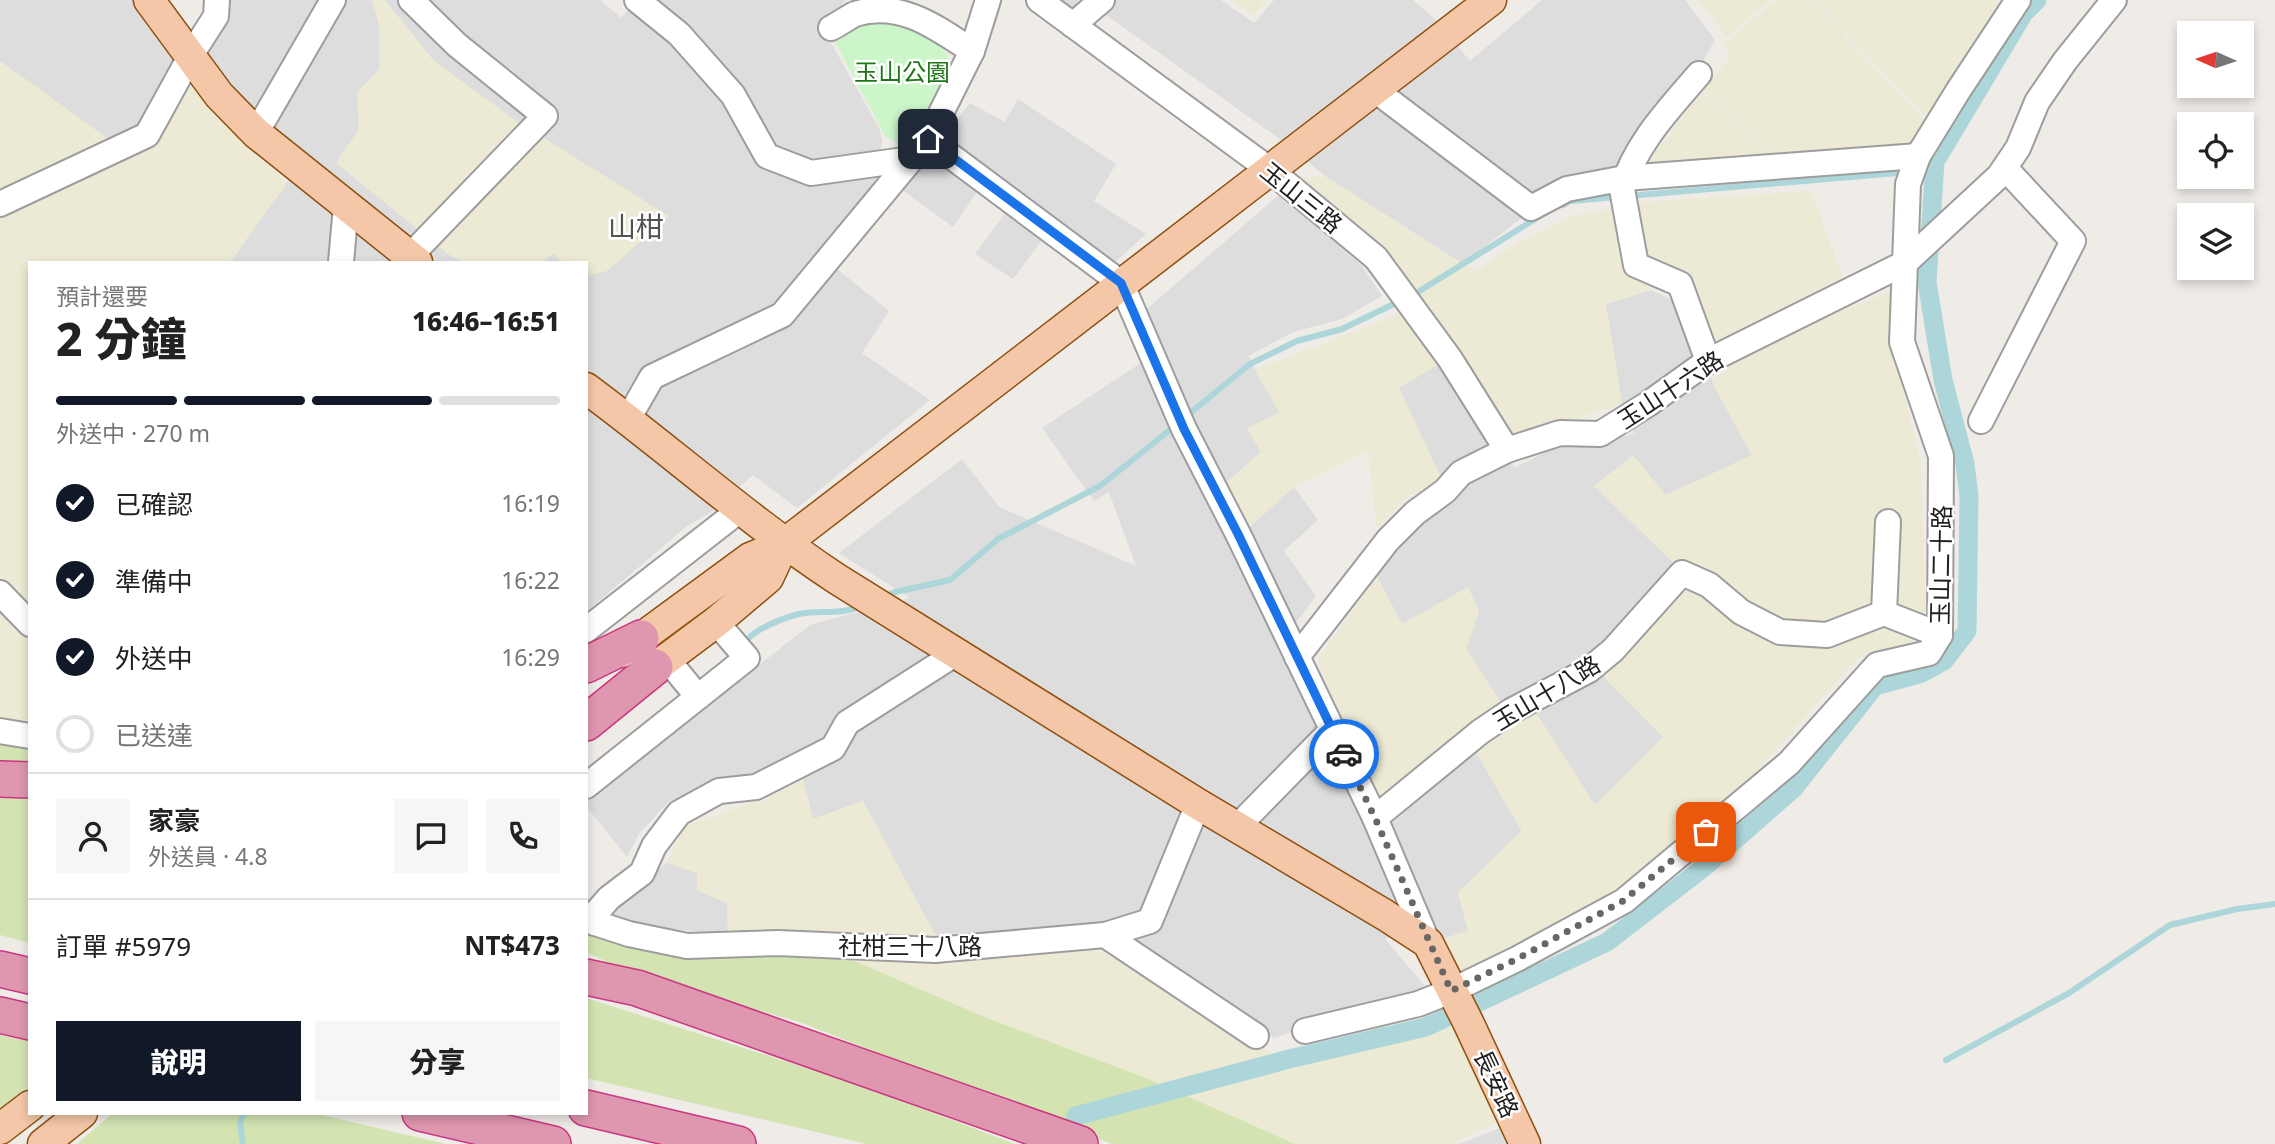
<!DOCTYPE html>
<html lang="zh-TW">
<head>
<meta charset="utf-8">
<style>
  :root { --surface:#fff; --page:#f6f6f6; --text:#222; --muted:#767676; --line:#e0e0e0; --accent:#111827 }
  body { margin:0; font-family:"Noto Sans","Noto Sans TC",sans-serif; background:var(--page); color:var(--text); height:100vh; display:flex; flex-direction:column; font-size:26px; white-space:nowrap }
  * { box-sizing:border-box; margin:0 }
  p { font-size:23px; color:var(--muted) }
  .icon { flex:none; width:38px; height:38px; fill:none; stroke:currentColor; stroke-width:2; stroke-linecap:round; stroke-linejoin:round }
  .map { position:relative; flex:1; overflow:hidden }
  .side { position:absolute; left:28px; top:261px; width:560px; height:854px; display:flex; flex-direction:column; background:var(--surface); border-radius:0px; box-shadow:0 4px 10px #0003 }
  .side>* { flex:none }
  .needle { width:46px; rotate:273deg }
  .controls { position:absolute; left:2177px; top:21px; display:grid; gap:14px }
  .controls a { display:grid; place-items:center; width:77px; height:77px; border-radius:0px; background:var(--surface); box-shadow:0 4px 10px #0003; font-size:35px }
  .pin { position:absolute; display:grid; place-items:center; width:60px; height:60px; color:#fff; margin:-30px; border-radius:14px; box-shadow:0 4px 10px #0006 }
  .courier { position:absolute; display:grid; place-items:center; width:70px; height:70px; margin:-35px; border:5px solid #1a73e8; border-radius:50%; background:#fff; color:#222; box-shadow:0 2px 9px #0007 }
  .headline em { font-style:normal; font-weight:800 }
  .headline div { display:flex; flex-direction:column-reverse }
  .headline { display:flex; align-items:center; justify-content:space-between; height:119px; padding:0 28px }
  h1 { font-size:46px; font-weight:800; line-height:52px }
  .bar { display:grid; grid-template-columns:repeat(4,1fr); gap:10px 7px; align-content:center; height:84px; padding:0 28px }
  .bar i { height:9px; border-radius:5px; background:var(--line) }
  .bar .on { background:var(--accent) }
  .bar p { grid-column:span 4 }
  .line { display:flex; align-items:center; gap:18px; padding:0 28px; border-top:2px solid var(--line) }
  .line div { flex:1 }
  .round { display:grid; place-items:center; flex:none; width:74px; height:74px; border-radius:0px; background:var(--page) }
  ol { padding:0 28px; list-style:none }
  li { display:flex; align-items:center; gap:21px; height:77px }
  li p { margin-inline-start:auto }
  li .icon { padding:7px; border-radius:50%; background:var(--accent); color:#fff; stroke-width:4 }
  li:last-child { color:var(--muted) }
  li i { width:38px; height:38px; border:4px solid var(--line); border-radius:50% }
  .button { display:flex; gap:14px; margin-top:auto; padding:14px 28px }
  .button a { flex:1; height:80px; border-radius:0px; background:var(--accent); color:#fff; font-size:28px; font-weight:800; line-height:80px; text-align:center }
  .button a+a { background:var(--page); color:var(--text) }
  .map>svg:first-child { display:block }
</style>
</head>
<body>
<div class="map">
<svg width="2275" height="1144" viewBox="0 0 2275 1144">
  <rect width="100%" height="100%" fill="#efebe7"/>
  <g fill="#dedddd">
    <polygon points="0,0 132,0 180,58 150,115 112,142 0,61"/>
    <polygon points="230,0 600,0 621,18 638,0 846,0 821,25 879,128 882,140 876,183 820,255 889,311 862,353 930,400 797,508 753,475 711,512 687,526 586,612 586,262 230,262 302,161 242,102 208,55"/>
    <polygon points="1041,0 1221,0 1254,23 1274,0 1413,0 1436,20 1470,61 1542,0 1685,0 1715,40 1698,69 1623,166 1554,192 1463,264 1325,176 1284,142 1102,12 1073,22"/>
    <polygon points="1018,99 1116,164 1094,201 1146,234 1111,266 1054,224 1013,279 975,254 1018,196 988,176 953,227 901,189 970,103 1005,122"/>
    <polygon points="1280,194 1362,266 1382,296 1342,319 1293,332 1248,356 1280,412 1247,429 1262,452 1222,486 1244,532 1294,487 1318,520 1284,551 1316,596 1281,643 1371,841 1475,751 1522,831 1458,893 1469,932 1440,939 1429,916 1385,939 1424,985 1413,1002 1297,1030 1274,1038 1207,995 1131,936 1081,924 935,935 863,801 813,819 803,780 790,755 751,774 714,781 668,802 639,834 627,857 586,806 586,801 810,625 910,598 839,553 962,459 999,507 1136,566 1109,492 1094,501 1042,428 1159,351 1142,313"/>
    <polygon points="1651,290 1670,299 1752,456 1666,495 1594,486 1675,564 1587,659 1663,737 1595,806 1526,697 1503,706 1466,649 1479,611 1468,588 1402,624 1377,577 1380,562 1424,520 1456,501 1443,482 1398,388 1441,362 1515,468 1569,439 1599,444 1634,433 1622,404 1606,304"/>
    <polygon points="667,863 697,873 697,890 727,903 728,934 640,926 610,915 646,879"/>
    <polygon points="1503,1127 1511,1144 1459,1144"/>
  </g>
  <g fill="#ecead4">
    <polygon points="372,0 385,0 434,61 515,120 669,216 607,271 586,276 586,262 562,262 553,253 543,262 464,262 448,254 336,163 359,129 357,93 379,69 379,26"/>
    <polygon points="1232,0 1266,0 1254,16"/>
    <polygon points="1697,0 1771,0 1727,37"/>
    <polygon points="1776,0 1812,0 1924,120 1914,140 1898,153 1778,164 1703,89 1731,56 1722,45"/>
    <polygon points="1815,0 1994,0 1999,5 1926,118"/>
    <polygon points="0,61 135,158 152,141 194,82 232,130 287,183 230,262 30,262 30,728 0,724"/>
    <polygon points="1702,91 1776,165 1638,176"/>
    <polygon points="1325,176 1462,264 1478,270 1517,243 1569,217 1612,208 1633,269 1651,290 1606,304 1622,404 1513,438 1461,351 1399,388 1443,482 1407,497 1377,529 1368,451 1294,487 1244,532 1222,486 1261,452 1247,428 1279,412 1254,369 1300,353 1424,304 1299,179"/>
    <polygon points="1811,191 1854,308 1893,289 1889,334 1921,461 1926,623 1909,646 1859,657 1754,774 1620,893 1461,976 1440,939 1468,931 1458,893 1522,830 1475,751 1459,729 1380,807 1317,660 1377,577 1402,624 1468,587 1479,611 1466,649 1502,706 1526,697 1595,805 1663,737 1605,679 1650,623 1692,585 1675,564 1594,486 1633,455 1666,495 1752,455 1711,381 1727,370 1707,338 1644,259 1636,210 1639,202"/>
    <polygon points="803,780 813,819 863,801 935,935 943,965 1065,943 1108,955 1200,1007 1292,1067 1453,1027 1497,1122 1451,1144 1295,1144 1146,1078 987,1018 845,957 782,956 728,934 727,903 697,890 697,873 667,863 685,826 764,798"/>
  </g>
  <g fill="#d3e4b2">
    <polygon points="0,740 30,744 30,764 0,762"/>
    <polygon points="0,794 30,796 30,943 0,935"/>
    <polygon points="586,928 663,948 845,957 987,1018 1146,1078 1295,1144 1112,1144 797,1021 647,981 586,952"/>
    <polygon points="586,998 857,1084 1015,1144 867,1144 586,1078"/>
    <polygon points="0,1035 30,1042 30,1089 0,1110"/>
    <polygon points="113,1113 313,1113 446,1144 77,1144"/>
  </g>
  <polygon fill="#ccf5c9" points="866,20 898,20 937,40 949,59 947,85 921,137 902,145 885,136 833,38"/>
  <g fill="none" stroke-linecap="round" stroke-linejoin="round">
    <g stroke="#acd6d9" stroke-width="6">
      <polyline points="1628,196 1897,173 1906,171"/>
      <polyline points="1563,205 1570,201 1617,197"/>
      <polyline points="1410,297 1540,216"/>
      <polyline points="1184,418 1250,364 1297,341 1342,329 1400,301"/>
      <polyline points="882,597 895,592 950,580 998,539 1100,486 1176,425"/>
      <path d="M750 637C760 627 792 614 806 613 826 611 844 614 862 606"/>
      <polyline points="1946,1060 2069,993 2170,925 2237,909 2275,904"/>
      <polyline points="243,1144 240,1123 244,1113"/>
    </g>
    <polyline stroke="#acd6d9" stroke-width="19" points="1076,1116 1289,1059 1426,1027 1607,942 1703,868 1794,788 1875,686 1922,673 1944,661 1967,631 1969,496 1965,464 1943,380 1927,282 1935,162 2024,13 2037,0"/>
    <g stroke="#9d9d9d" stroke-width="28">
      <g id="minor">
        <polyline points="637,0 679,34 733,95 767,156 811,173 911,159"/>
        <polyline points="1039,0 1270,170 1376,258 1450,359 1507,450"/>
        <polyline points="1073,25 1102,0"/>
        <path d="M831 28C839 24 847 18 855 14 900 0 936 27 972 51"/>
        <path d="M1699 74C1670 108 1635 144 1622 189L1636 265 1680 284 1708 361"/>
        <polyline points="1375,90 1531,208 1567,189 1625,178 1918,156"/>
        <polyline points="256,133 333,0"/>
        <polyline points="928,139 1121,283 1184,429 1238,534 1375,818 1428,943"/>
        <polyline points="0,204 147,135 191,55 216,16 217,0"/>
        <polyline points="410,256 545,116 457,45 411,0"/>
        <polyline points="341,262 346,206"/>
        <polyline points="628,419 652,377 782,315 928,139 972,51 988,0"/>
        <polyline points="1981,421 2073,241 2005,168"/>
        <polyline points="0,593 30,624"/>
        <polyline points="1884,613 1888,522"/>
        <polyline points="586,630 736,513"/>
        <polyline points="1297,657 1388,540 1415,513 1445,491 1461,473 1507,450 1560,433 1600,434 1648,404 1708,361 1905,263 1999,176 2018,148 2037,102 2065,61 2114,0"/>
        <polyline points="666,658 698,697"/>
        <polyline points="0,731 30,736"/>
        <polyline points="586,786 747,658 716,622"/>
        <polyline points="1375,818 1480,732 1511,711 1589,670 1613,650 1682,573 1709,585 1741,612 1780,632 1827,635 1884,613 1940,635"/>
        <polyline points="1237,827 1332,730"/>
        <polyline points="586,918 595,923 629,934 687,946 778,943 935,950 1105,935 1150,921 1198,804"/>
        <polyline points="595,923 595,914 609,898 642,873 654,846 679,813 719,791 756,787 833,748 847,723 955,654"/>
        <polyline points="1105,935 1256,1036"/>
        <polyline points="1305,1031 1418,1004 1451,991 1517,959 1624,901 1789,763 1877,665 1929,653 1940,635 1941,456 1902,342 1908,184 1918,156 1958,91 2018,0"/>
      </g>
    </g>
    <g stroke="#8d4f0e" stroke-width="33">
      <g id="major">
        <polyline points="149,0 219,95 256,133 417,262"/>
        <path d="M586 388C671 451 749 521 837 579L1198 804 1385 915 1428 943 1468 1022 1525 1144"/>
        <polyline points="622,652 750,558 784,544 1491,0"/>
        <polyline points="637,681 716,622 768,578 784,544"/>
        <polyline points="0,1129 30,1106"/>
        <polyline points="43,1144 82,1113"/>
      </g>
    </g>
    <g stroke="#cb3681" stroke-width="38">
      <g id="highway">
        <polyline points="586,665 641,638"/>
        <polyline points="586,723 655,667"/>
        <polyline points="0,779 30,780"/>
        <polyline points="0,969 30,976"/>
        <polyline points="586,977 637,988 1080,1144"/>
        <polyline points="0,1015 30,1022"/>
        <polyline points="586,1108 738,1144"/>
        <polyline points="420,1113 553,1144"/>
      </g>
    </g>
    <use href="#minor" stroke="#fff" stroke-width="24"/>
    <use href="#major" stroke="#f3c7a8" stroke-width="30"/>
    <use href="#highway" stroke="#df96af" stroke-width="35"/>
  </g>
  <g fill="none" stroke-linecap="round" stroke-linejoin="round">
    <polyline stroke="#686766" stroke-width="7" stroke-dasharray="0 12.6" points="1344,754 1375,818 1451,991 1517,959 1623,901 1706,832"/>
    <polyline stroke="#1a73e8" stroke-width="9" points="928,139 1121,283 1184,429 1238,534 1344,754"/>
  </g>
  <g text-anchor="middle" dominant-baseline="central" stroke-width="5" stroke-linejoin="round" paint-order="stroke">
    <g font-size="24" fill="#1d7516" stroke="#fff">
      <text x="902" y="71">玉山公園</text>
    </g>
    <g font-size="24" fill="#202020" stroke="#fff">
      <text transform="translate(1302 197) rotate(39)">玉山三路</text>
      <text transform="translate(1670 389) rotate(-33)">玉山十六路</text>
      <text transform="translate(1940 565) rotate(-89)">玉山二十路</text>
      <text transform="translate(1546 692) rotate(-31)">玉山十八路</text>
      <text x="910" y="945">社柑三十八路</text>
      <text transform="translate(1497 1083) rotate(65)">長安路</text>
    </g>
    <g font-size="28" fill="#535353" stroke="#fff">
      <text x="636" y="226">山柑</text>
    </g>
  </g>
</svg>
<div class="controls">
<a><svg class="needle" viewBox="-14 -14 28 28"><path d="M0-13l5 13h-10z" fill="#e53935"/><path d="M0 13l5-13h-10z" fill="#767676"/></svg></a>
<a><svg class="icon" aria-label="locate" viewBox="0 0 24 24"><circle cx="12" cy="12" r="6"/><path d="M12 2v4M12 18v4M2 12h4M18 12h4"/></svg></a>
<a><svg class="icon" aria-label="layers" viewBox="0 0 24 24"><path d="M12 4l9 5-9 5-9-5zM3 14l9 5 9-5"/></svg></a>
</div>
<div class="pin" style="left:1706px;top:832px;background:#ea580c"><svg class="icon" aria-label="bag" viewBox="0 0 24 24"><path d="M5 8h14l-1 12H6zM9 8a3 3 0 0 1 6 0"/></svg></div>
<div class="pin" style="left:928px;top:139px;background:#1f2937"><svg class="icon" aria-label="home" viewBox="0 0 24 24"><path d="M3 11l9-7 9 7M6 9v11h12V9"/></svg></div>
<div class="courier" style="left:1344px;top:754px"><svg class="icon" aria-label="car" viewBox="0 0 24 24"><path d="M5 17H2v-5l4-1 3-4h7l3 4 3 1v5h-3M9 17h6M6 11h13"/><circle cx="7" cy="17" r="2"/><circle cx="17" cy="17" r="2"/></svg></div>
<section class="side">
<div class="headline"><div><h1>2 分鐘</h1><p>預計還要</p></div><em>16:46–16:51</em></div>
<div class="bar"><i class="on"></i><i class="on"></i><i class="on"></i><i></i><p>外送中 · 270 m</p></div>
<ol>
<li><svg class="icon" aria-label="check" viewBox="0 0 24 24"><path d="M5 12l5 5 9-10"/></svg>已確認<p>16:19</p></li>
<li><svg class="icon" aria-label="check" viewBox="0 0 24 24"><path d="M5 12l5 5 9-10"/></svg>準備中<p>16:22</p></li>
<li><svg class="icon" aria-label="check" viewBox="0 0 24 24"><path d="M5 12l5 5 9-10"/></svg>外送中<p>16:29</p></li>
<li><i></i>已送達</li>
</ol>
<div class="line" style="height:126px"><a class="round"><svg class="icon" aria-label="person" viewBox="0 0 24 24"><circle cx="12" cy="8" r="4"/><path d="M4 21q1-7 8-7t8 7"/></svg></a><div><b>家豪</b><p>外送員 · 4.8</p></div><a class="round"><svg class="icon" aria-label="chat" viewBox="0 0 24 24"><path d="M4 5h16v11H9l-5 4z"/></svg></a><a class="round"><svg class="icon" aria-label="phone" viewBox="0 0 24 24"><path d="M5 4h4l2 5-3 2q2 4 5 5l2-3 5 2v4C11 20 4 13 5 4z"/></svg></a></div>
<div class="line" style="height:91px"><div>訂單 #5979</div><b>NT$473</b></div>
<div class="button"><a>說明</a><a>分享</a></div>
</section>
</div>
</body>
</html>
